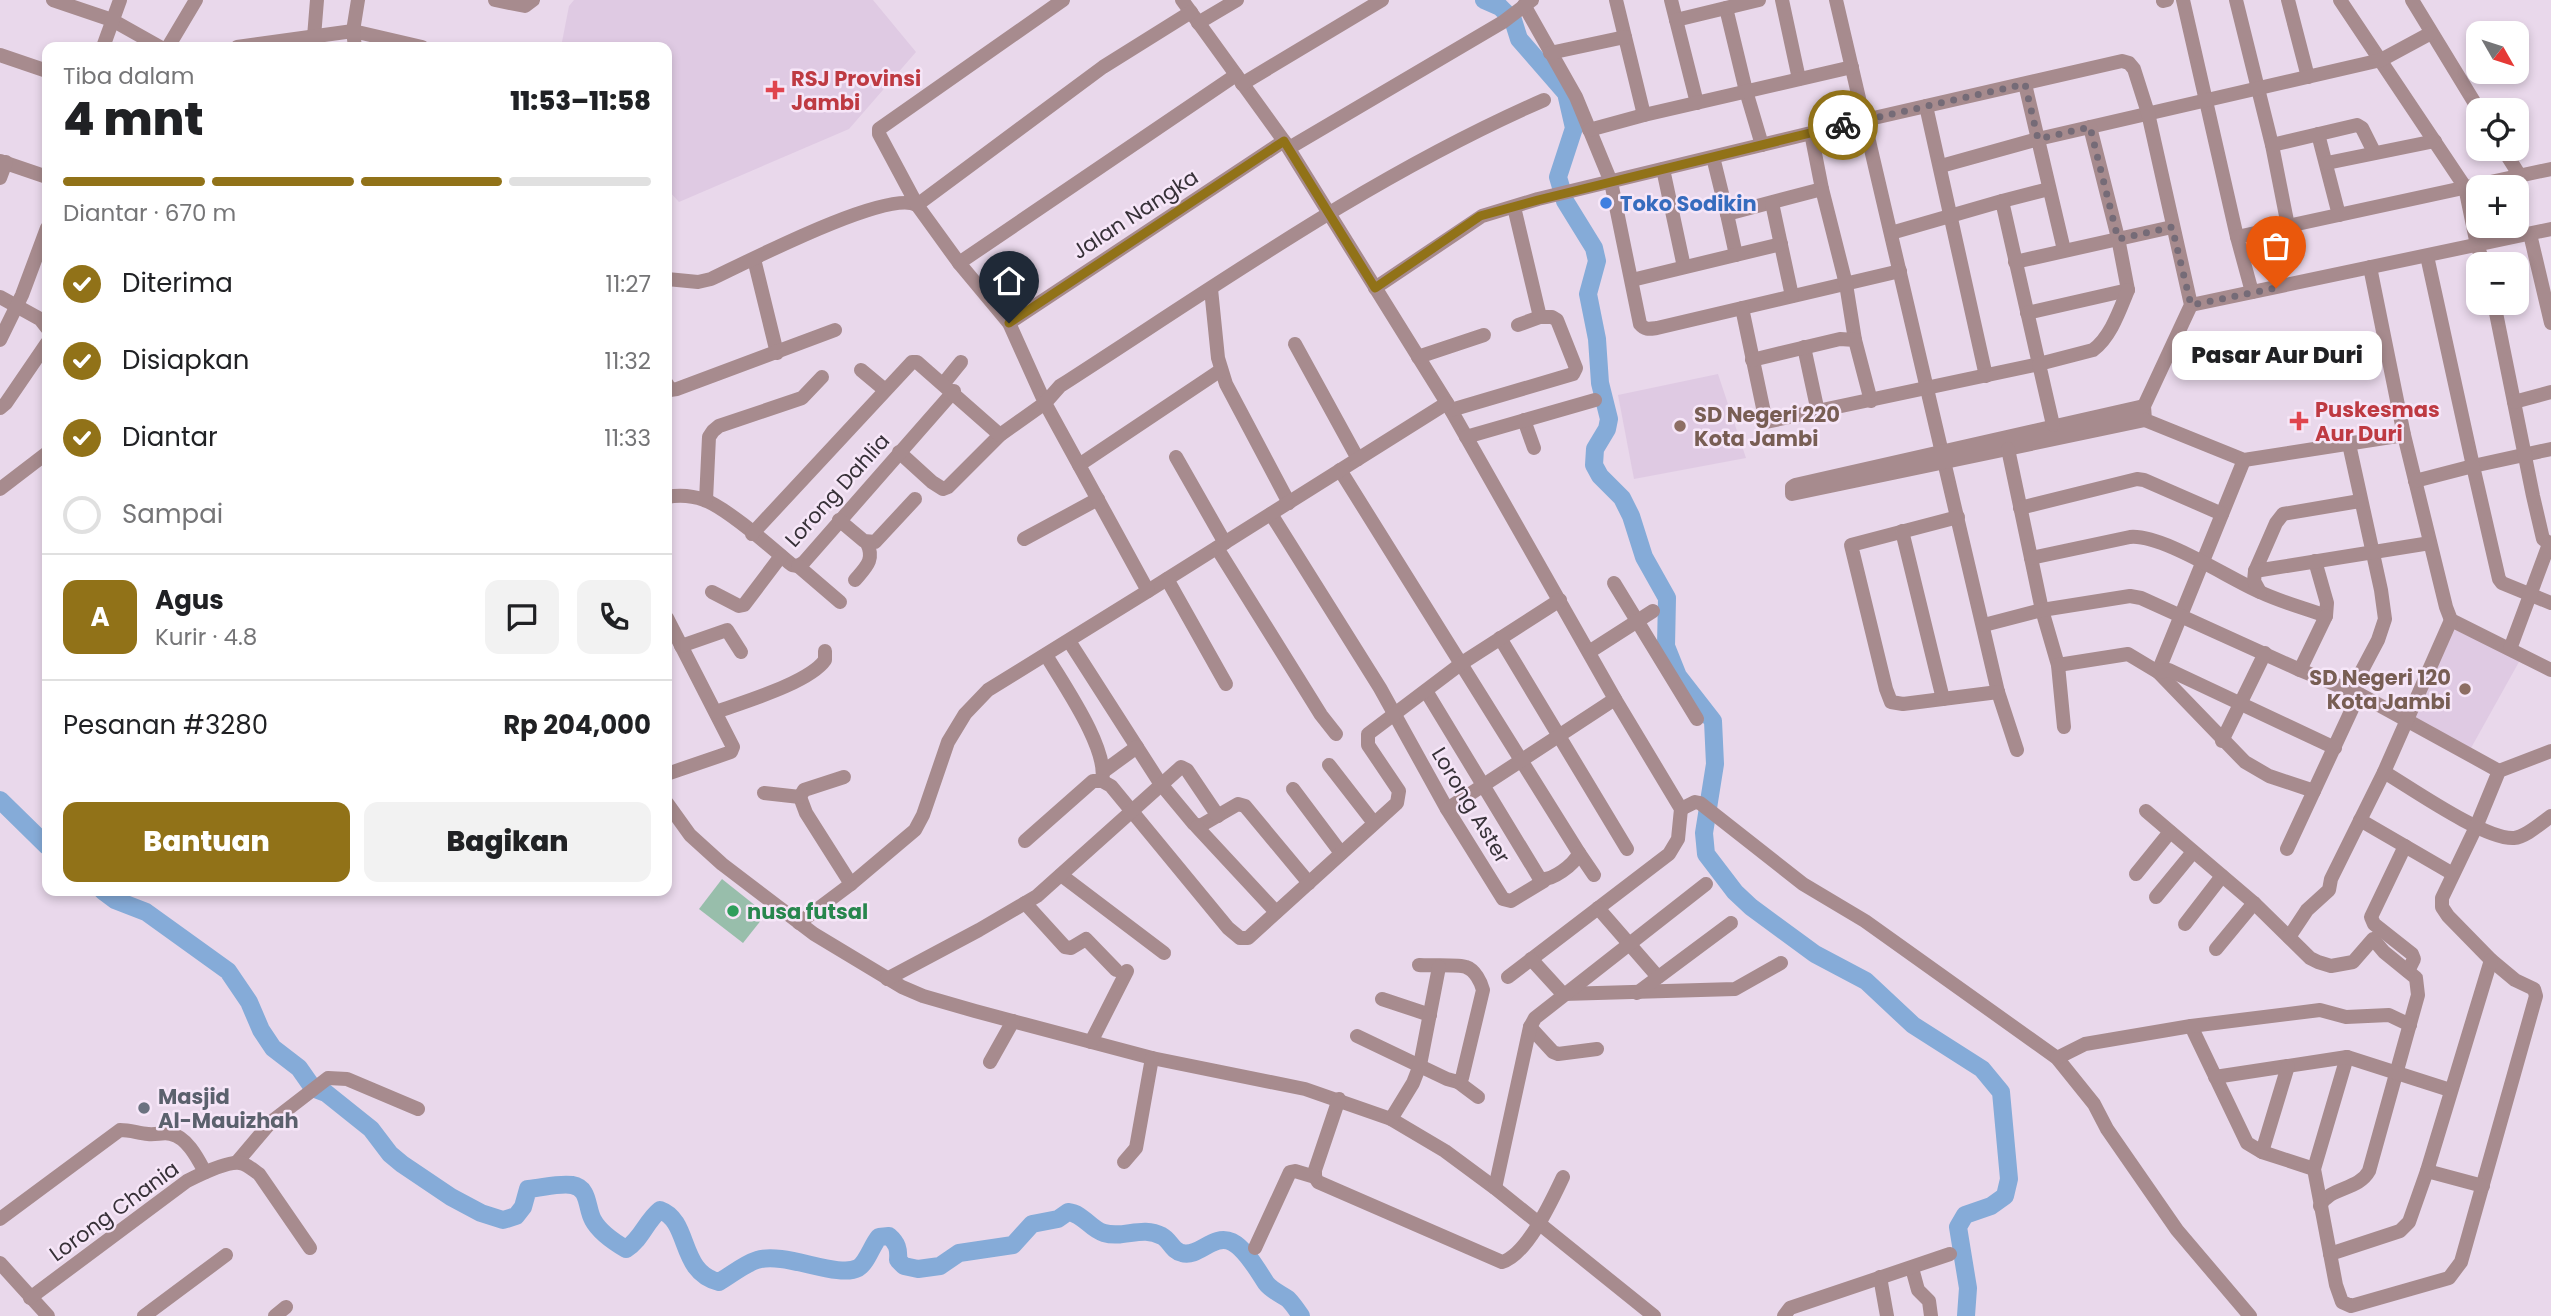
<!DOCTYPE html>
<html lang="id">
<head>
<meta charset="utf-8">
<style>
  :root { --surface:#fff; --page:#f2f2f2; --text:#202124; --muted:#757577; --line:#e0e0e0; --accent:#917218 }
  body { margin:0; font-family:Poppins,sans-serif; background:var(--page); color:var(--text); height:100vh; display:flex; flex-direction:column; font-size:26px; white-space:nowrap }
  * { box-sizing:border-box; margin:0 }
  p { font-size:23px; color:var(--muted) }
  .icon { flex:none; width:38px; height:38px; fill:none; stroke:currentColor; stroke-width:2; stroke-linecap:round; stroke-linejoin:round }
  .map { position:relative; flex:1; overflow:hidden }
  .details { position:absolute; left:42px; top:42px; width:630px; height:854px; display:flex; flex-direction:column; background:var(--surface); border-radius:14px; box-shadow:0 4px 10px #0003 }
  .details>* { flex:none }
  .needle { width:46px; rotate:129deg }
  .tools { position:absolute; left:2466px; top:21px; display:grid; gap:14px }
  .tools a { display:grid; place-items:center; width:63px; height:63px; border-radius:14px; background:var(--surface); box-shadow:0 4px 10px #0003; font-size:35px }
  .pin { position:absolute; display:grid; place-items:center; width:60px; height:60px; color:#fff; margin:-72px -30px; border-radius:50% 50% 50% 0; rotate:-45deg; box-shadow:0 0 7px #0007 }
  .pin .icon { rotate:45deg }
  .courier { position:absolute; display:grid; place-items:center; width:70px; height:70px; margin:-35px; border:5px solid #917218; border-radius:50%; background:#fff; color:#222; box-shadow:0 2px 9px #0007 }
  .bubble { position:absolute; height:49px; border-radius:14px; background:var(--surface); box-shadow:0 4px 10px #0003; font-size:23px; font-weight:800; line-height:49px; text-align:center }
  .overview em { font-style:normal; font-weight:800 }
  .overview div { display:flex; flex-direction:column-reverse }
  .overview { display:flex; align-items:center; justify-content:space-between; height:119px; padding:0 21px }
  h1 { font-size:46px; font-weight:800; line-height:52px }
  .bar { display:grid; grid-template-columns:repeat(4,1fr); gap:10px 7px; align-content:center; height:84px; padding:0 21px }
  .bar i { height:9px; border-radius:5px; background:var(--line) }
  .bar .active { background:var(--accent) }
  .bar p { grid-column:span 4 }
  .line { display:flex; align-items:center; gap:18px; padding:0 21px; border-top:2px solid var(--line) }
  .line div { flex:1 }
  .round { display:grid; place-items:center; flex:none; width:74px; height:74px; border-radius:14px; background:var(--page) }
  ol { padding:0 21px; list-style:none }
  li { display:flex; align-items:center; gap:21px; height:77px }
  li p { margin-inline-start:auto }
  li .icon { padding:7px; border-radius:50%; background:var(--accent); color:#fff; stroke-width:4 }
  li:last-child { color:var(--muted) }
  li i { width:38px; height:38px; border:4px solid var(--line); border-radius:50% }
  .button { display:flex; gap:14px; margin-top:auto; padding:14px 21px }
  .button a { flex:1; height:80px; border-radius:14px; background:var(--accent); color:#fff; font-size:28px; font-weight:800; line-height:80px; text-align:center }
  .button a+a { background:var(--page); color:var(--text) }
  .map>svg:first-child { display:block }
</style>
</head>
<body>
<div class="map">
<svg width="2551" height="1316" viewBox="0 0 2551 1316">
  <rect width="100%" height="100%" fill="#e9d8eb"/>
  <g fill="#dfcae3">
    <polygon points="574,0 873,0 916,52 849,129 679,202 667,189 667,47 561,47 569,6"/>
    <polygon points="1718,374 1746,458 1634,479 1618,395"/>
    <polygon points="2453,629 2520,660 2471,748 2413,717"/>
  </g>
  <polygon fill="#98beab" points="722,879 766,914 743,943 699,909"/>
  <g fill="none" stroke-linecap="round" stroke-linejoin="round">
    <g stroke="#85abd8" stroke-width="18">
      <polyline points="1484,0 1500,7 1513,20 1519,39 1566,93 1574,128 1558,177 1565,201 1594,248 1597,261 1588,294 1597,339 1600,383 1609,419 1607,429 1595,449 1594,465 1600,476 1622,498 1631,516 1644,557 1667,598 1666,646 1678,676 1713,721 1715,764 1704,833 1706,854 1735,892 1751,907 1815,954 1866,981 1913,1025 1982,1069 2001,1092 2009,1179 2005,1196 1991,1206 1965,1215 1958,1227 1968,1288 1966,1316"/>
      <polyline points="0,800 47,846"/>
      <path d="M103 891 115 900 146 912 228 971 249 1002 261 1030 273 1048 299 1068 313 1088 326 1093 371 1129 390 1154 402 1164 451 1197 481 1213 503 1220 516 1216 523 1207 528 1189C542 1188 558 1183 572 1185 590 1188 586 1208 593 1220 600 1233 614 1242 626 1249 642 1239 646 1221 660 1210 691 1221 678 1272 719 1282 731 1275 744 1264 757 1260 784 1251 838 1279 858 1268 867 1263 872 1245 879 1237L889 1236C897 1243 899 1249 898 1260L904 1266 918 1269 940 1266 959 1253 1013 1245 1032 1224 1058 1219 1068 1212C1084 1214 1090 1229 1104 1233 1124 1239 1142 1225 1162 1236 1170 1240 1172 1251 1182 1253 1199 1258 1213 1233 1232 1242 1246 1249 1258 1271 1266 1283 1271 1290 1281 1294 1288 1299 1293 1304 1297 1310 1301 1316"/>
    </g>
    <g stroke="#a78b8e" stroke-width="14">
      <polyline points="53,0 112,20 160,47"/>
      <polyline points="495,0 525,6 533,0"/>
      <polyline points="1182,0 1284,141 1447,403 1615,699 1681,809 1678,839 1669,854 1508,977"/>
      <polyline points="1616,0 1644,115"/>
      <polyline points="1671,0 1697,103"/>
      <polyline points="1782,0 1799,79"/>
      <polyline points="1836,0 1998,692 2017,750"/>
      <polyline points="2183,0 2237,237"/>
      <polyline points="2236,0 2272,145 2288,226"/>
      <polyline points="2288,0 2308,77"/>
      <polyline points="2340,0 2465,187 2477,245 2484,264"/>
      <polyline points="2412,0 2479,110"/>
      <polyline points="2163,1 2167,0"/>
      <path d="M1524 5 1576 97 1611 182 1640 324C1645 330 1649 329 1657 328L1900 271"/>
      <polyline points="1726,8 1746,91 1762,145"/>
      <polyline points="1676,20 1759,0"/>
      <polyline points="1198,23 1237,0"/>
      <polyline points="314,37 317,0"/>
      <polyline points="103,47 120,0"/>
      <polyline points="168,47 196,0"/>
      <polyline points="237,47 353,31 422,47"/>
      <polyline points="355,47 353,31 358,0"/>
      <polyline points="1550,53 1625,37"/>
      <polyline points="0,55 47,71"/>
      <polyline points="1242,84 1382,0"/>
      <polyline points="2025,84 2064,250"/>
      <polyline points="1926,106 1986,376"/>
      <polyline points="1589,130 1644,115 1852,67"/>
      <polyline points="2318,134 2339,215"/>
      <polyline points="2272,145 2357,125 2362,128 2374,152"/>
      <polyline points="1289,148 1503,22 1532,0"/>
      <polyline points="2503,149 2520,176"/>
      <polyline points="1713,157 1727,214 1822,189 1811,133"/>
      <polyline points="0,161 47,177"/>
      <polyline points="2327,163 2435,141"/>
      <polyline points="1941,166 2038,139 2381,60 2431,33"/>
      <polyline points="1663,169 1684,267"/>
      <polyline points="0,178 6,162"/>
      <polyline points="1822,189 1846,284 1855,340"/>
      <polyline points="2002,201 2049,189"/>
      <polyline points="1772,203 1792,296"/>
      <polyline points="917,205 1103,67 1191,12"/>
      <polyline points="1727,214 1736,255"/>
      <polyline points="2530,234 2551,323"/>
      <polyline points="2427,256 2473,466 2551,449"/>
      <polyline points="754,259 777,353"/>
      <polyline points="2015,262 2172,227"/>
      <polyline points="959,263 1236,75"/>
      <polyline points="2370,267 2404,435 2446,607 2451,620 2551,670"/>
      <path d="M667 279 698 282 711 279C745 263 887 189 917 205"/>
      <polyline points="1632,280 1781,244"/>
      <polyline points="1375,288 1482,216 1538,199 1865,120 2122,61 2129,63 2134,69 2148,113 2191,305 2144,406 2145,420 2244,460 2404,435"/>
      <polyline points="1211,289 1218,358 1226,384 1289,503"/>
      <polyline points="2252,292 2237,237 2551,169"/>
      <polyline points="0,297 40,319 47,328"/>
      <polyline points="2494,303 2533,496 2543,539 2551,544"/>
      <polyline points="2191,305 2551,229"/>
      <polyline points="1742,308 1766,422 2039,364 2002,201 1891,233"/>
      <polyline points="2027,313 2128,290 2118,238 2090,127"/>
      <polyline points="1009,323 1284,141"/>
      <polyline points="1518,325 1540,317"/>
      <polyline points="0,340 22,295 47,228"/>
      <polyline points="1295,344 1358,459"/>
      <polyline points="1804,347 1818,412"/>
      <polyline points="1418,357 1484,335"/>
      <polyline points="1752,360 1840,339 1855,340 1871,401"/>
      <polyline points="861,370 885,390"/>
      <polyline points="944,383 961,362"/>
      <polyline points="667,384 670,390 677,389 835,330"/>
      <polyline points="2514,402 2551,392"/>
      <polyline points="2144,406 1795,485 1792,487 1792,494 2145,420"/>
      <polyline points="0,408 6,403 47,343"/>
      <polyline points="1451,410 1573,374 1576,368 1557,320 1552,317 1540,317 1514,207"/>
      <polyline points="1524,420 1534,448"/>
      <path d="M2053 425 2039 364 2093 350C2111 337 2120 309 2128 290"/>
      <polyline points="1466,437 1595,400"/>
      <polyline points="2349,444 2381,590 2385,619 2378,640 2351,691"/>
      <polyline points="2008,449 2042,610 2058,665 2064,727"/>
      <polyline points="899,452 932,482 943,489 948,487 1000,435 1045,403 1009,323 959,263 917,205 879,134 879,129 1063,0"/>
      <polyline points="1176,457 1225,543"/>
      <polyline points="2244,460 2158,672 2245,762 2269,776 2314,791"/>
      <polyline points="1079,465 1221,370"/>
      <path d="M1340 470 1579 853C1574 865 1552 881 1540 879L1426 691"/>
      <polyline points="2415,481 2473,466 2499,579 2502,583 2551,603"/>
      <polyline points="0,489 47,453"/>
      <path d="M667 497C679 495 693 496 704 500 726 507 772 548 792 565L798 566 804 562 954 391"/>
      <polyline points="706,500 709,437 713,431 719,426 802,398 822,377"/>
      <polyline points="2020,508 2137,479 2144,480 2222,514"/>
      <polyline points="1271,514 1380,688 1447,809 1503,899 1511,901 1544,881"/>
      <polyline points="1958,517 1851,545 1886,689 1891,702 1903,704 1998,692"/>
      <polyline points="839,520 864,541 875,542 915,499"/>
      <polyline points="1902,531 1943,699"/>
      <polyline points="752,534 912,362 917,362 1000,435"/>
      <polyline points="1024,539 1098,499"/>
      <polyline points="1217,548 1321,715 1336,734"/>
      <path d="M2031 558 2130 537C2162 534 2228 578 2260 592 2281 602 2304 608 2326 616L2327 603 2315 561"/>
      <polyline points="798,566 840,602"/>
      <polyline points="2255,571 2276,523 2283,514 2360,501"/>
      <polyline points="1167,579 1226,684"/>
      <path d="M855 580C866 567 875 560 867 543"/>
      <polyline points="1614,583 1697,719"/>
      <polyline points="1148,591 1447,403"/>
      <polyline points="712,592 739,606 744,605 781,556"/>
      <polyline points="2260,592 2254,581 2255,571 2430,543"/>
      <polyline points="667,618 733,747 731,752 667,774"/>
      <polyline points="1984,625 2042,610 2130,596 2141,598 2300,670 2359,694 2499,771"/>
      <polyline points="1500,638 1627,849"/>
      <polyline points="1069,641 1160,783 1194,824 1200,826 1238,804 1245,806 1309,883"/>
      <polyline points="681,646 727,630 741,652"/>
      <polyline points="2510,649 2549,544"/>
      <polyline points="1589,652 1653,611"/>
      <path d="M1046 655C1063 684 1109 749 1102 781"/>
      <polyline points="2058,665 2128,654 2158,672 2169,670 2335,748"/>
      <polyline points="2300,670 2326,616"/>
      <path d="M716 712C743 702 809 683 825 660V651"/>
      <polyline points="2222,741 2265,653"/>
      <polyline points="1329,765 1374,823"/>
      <polyline points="1104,771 1137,747"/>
      <path d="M2384 772C2411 788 2485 840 2514 838 2526 837 2541 823 2551 816"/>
      <polyline points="844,777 804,790 800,797 806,813 851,884"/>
      <polyline points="1293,789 1341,853"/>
      <polyline points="764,793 800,797"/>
      <polyline points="667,803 690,835 722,864 814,934 902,987 923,996 975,1011 1152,1058 1305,1089 1391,1119 1445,1151 1495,1188 1654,1316"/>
      <polyline points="1447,809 1615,699"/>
      <polyline points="1681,809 1695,802 1700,803 1803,884 1865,921 2057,1058 2094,1104 2107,1129 2177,1230 2250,1316"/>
      <path d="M2146 811 2254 903 2310 958 2318 962 2331 966 2353 962 2373 939 2384 952 2416 978 2418 995 2369 1171C2358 1191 2330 1186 2320 1206"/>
      <polyline points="2360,820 2453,874"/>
      <polyline points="1197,827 1276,912"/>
      <polyline points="1025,841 1093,781 1102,781 1111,786 1228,928 1240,938 1248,938 1397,803 1399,791 1368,745 1368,734 1462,663 1560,600"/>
      <polyline points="2405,846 2371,917 2374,924 2412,954 2414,959 2408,971"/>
      <polyline points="2287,849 2359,694"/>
      <polyline points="1579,853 1594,875"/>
      <polyline points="2136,874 2170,832"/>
      <polyline points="1061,875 1164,953"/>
      <polyline points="2156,897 2193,852"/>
      <polyline points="1025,903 1065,947 1071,948 1086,939 1116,970"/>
      <polyline points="1598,908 1658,977"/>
      <path d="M799 923 851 884 915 830 923 815 948 742 965 714 988 690 1148 591 1045 403 1060 386C1217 285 1372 175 1544 100"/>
      <polyline points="2185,924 2222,876"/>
      <polyline points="2289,937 2307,910 2329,890 2331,879 2384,772 2451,620"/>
      <polyline points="2216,949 2254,903"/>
      <polyline points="1531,959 1563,994 1735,989 1781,963"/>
      <polyline points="887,979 979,930 1037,896 1181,767 1187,770 1218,816"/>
      <polyline points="1637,993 1731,923"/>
      <polyline points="1382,999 1430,1015"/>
      <polyline points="2191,1026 2247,1143 2262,1152 2314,1169"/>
      <polyline points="1530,1027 1553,1052 1558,1054 1597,1049"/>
      <path d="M1357 1036 1447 1079 1458 1082 1462 1078 1483 990C1481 982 1475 970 1466 967 1458 964 1430 966 1419 965"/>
      <polyline points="1091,1042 1127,971"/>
      <polyline points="2347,1057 2314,1169 2336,1285 2342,1302 2351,1306 2449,1278 2461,1262 2536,996 2534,989 2515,980 2491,960 2448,916 2442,907 2442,898 2476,827 2499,771 2551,751"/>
      <polyline points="2057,1058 2085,1044 2191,1026 2320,1010 2346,1017 2389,1015 2410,1025"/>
      <polyline points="990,1062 1013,1021"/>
      <polyline points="2215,1077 2347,1057 2450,1090"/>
      <polyline points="1458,1082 1478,1097"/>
      <path d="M1339 1099 1315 1170V1177L1318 1182 1502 1262C1527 1255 1552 1200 1563 1177"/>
      <polyline points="1391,1119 1413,1083 1420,1065 1439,967"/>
      <polyline points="2262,1152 2288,1066"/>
      <polyline points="237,1162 271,1122 328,1078 347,1079 418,1109"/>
      <polyline points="1124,1162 1136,1148 1152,1058"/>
      <polyline points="2427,1171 2483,1186"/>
      <polyline points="1495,1188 1530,1027 1535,1018 1706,884"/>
      <path d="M0 1219 120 1130C130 1130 138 1133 148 1134 156 1135 164 1132 171 1134 187 1137 198 1159 205 1172"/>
      <polyline points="1255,1248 1290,1172 1295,1171 1315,1177"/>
      <polyline points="2330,1254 2400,1231 2409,1222 2427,1171 2491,960"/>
      <polyline points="0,1263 48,1316"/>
      <polyline points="1912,1268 1918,1290 1929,1301 1931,1316"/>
      <polyline points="1880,1277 1887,1316"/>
      <path d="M30 1298 187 1181C199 1175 227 1161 240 1163 247 1164 253 1170 259 1174L310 1248"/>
      <polyline points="144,1316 226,1255"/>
      <polyline points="275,1316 286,1307"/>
      <polyline points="1784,1316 1790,1308 1950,1254"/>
    </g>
  </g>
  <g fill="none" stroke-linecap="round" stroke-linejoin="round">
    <polyline stroke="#756b77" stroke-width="7" stroke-dasharray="0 12.6" points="1843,125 2025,84 2038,139 2090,127 2118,239 2172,227 2191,305 2276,288"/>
    <polyline stroke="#917218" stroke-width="9" points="1009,323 1284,141 1375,288 1480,216 1538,200 1843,125"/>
  </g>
  <g fill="#e0444e" stroke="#f6e6f8" stroke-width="2.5">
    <path d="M771.5 79.5h7v7h7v7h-7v7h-7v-7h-7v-7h7z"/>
    <path d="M2295.5 410.5h7v7h7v7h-7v7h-7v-7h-7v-7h7z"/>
  </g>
  <circle fill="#3f7fe0" stroke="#f6e6f8" stroke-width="2.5" cx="1606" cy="203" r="7"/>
  <g fill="#8d6e63" stroke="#f6e6f8" stroke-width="2.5">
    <circle cx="1680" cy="426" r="7"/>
    <circle cx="2465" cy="689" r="7"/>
  </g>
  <circle fill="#2e9e5b" stroke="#f6e6f8" stroke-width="2.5" cx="733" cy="911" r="7"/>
  <circle fill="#6b7280" stroke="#f6e6f8" stroke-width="2.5" cx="144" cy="1108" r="7"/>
  <g text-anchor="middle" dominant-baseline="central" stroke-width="5" stroke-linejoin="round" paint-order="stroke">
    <g font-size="21" font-weight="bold" fill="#be3a42" stroke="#f6e6f8" text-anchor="start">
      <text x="791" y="78">RSJ Provinsi<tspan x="791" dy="24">Jambi</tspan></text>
      <text x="2315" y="409">Puskesmas<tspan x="2315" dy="24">Aur Duri</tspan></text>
    </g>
    <g font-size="21" font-weight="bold" fill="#366cbe" stroke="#f6e6f8" text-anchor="start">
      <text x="1620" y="203">Toko Sodikin</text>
    </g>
    <g font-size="21" fill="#373138" stroke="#f6e6f8">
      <text transform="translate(1135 214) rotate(-33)">Jalan Nangka</text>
      <text transform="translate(837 490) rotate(-48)">Lorong Dahlia</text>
      <text transform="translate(1471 805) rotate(59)">Lorong Aster</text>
      <text transform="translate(114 1211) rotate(-36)">Lorong Chania</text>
    </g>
    <g font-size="21" font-weight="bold" fill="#785e54" stroke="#f6e6f8" text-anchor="start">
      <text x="1694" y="414">SD Negeri 220<tspan x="1694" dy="24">Kota Jambi</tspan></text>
      <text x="2451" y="677" text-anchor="end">SD Negeri 120<tspan x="2451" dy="24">Kota Jambi</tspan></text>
    </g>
    <g font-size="21" font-weight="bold" fill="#27864d" stroke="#f6e6f8" text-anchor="start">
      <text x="747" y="911">nusa futsal</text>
    </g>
    <g font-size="21" font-weight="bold" fill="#5b616d" stroke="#f6e6f8" text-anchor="start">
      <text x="158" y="1096">Masjid<tspan x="158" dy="24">Al-Mauizhah</tspan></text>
    </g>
  </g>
</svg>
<div class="tools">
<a><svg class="needle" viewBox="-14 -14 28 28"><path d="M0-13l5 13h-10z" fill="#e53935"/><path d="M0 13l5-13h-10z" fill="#757577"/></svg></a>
<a><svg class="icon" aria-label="locate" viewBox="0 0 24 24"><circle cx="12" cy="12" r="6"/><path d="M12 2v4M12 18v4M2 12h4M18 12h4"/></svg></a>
<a>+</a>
<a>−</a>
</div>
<div class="pin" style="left:2276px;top:288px;background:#ea580c"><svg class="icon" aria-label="bag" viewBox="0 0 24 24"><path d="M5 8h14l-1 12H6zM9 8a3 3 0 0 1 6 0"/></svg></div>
<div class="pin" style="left:1009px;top:323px;background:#1f2937"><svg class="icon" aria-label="home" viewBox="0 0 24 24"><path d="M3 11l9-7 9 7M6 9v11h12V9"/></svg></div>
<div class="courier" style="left:1843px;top:125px"><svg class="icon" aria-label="bike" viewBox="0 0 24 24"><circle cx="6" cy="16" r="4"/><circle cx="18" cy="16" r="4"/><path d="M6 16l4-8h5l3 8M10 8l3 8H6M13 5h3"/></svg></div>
<div class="bubble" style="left:2172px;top:331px;width:210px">Pasar Aur Duri</div>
<section class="details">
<div class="overview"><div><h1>4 mnt</h1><p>Tiba dalam</p></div><em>11:53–11:58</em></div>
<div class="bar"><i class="active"></i><i class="active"></i><i class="active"></i><i></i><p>Diantar · 670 m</p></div>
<ol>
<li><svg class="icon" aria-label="check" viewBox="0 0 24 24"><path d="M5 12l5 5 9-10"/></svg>Diterima<p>11:27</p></li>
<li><svg class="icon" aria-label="check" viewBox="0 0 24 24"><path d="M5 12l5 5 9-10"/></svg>Disiapkan<p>11:32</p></li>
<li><svg class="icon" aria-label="check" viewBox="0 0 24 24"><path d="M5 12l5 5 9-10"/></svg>Diantar<p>11:33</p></li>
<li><i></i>Sampai</li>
</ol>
<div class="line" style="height:126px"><b class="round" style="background:var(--accent);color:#fff">A</b><div><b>Agus</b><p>Kurir · 4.8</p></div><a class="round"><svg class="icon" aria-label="chat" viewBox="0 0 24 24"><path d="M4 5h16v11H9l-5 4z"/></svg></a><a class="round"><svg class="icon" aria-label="phone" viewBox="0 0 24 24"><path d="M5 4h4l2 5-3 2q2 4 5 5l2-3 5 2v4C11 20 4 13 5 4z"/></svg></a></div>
<div class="line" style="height:91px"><div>Pesanan #3280</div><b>Rp 204,000</b></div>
<div class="button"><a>Bantuan</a><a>Bagikan</a></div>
</section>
</div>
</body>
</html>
